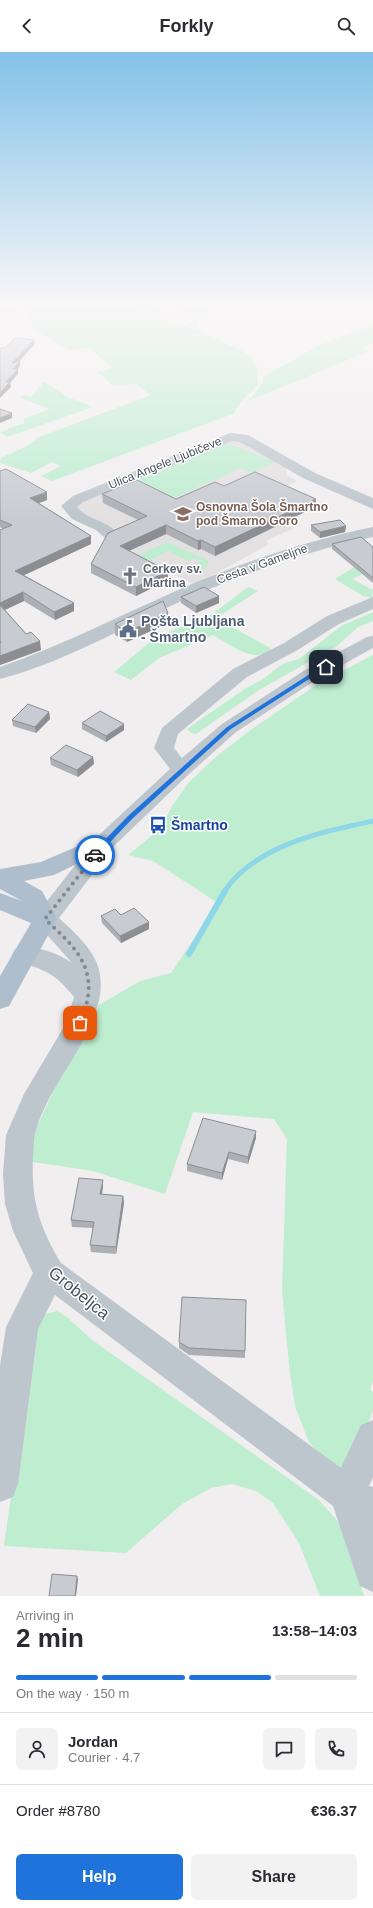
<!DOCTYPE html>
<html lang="en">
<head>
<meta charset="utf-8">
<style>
  :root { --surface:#fff; --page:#f2f2f3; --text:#2b2b33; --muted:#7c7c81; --line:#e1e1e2; --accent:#2073da }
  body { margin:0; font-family:Helvetica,sans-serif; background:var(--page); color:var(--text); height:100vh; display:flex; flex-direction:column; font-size:15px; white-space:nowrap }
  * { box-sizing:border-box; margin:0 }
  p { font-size:13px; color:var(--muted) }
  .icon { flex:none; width:22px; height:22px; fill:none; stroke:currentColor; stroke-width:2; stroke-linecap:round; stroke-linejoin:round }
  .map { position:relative; height:1544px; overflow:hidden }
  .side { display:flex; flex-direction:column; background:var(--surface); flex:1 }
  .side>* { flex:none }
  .pin { position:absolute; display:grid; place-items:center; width:34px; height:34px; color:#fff; margin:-17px; border-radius:8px; box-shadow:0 2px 6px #0006 }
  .courier { position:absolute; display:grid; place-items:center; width:40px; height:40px; margin:-20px; border:3px solid #2073da; border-radius:50%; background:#fff; color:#222; box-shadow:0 1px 5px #0007 }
  .head em { font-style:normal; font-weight:600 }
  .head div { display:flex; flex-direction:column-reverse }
  .head { display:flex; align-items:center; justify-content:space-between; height:68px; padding:0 16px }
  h1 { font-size:26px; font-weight:600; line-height:30px }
  .bar { display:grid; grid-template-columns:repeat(4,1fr); gap:6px 4px; align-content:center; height:48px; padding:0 16px }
  .bar i { height:5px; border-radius:3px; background:var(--line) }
  .bar .current { background:var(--accent) }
  .bar p { grid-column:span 4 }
  .line { display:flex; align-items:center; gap:10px; padding:0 16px; border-top:1px solid var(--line) }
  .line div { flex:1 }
  .round { display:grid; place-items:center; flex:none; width:42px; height:42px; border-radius:6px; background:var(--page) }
  .action { display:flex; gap:8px; margin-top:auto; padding:8px 16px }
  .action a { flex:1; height:46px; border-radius:6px; background:var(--accent); color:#fff; font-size:16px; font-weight:600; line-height:46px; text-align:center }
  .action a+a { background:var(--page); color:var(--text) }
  header { display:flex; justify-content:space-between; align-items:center; height:52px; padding:0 16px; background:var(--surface); font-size:18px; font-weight:600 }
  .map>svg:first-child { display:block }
</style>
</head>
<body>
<header><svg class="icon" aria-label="back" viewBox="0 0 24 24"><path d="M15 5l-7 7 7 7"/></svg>Forkly<svg class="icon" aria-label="search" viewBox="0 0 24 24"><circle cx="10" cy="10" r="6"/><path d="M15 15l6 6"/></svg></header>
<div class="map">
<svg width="373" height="1544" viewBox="0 0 373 1544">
  <rect width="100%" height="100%" fill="#f1eeef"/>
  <polygon fill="#e2e0e0" points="229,388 240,388 285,414 287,423 297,429 260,447 285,470 294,476 266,489 269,492 195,533 106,488 120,479 112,478 76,457 78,452"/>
  <g fill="#beedd0">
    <polygon points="0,253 18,253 24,266 0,260"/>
    <path d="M24 253H126L202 280 244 300 251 305 257 316 258 333C251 341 237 350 235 361L52 429 41 424 61 414 52 410 31 421 0 411 1 406C11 401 31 394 37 386L151 343 136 332 113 333 97 320 114 316 87 295 69 298 33 277Z"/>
    <polygon points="131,253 198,253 212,258 196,271 197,276 189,272 195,266 168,256 158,260 177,267 169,267"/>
    <polygon points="373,272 373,292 362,296 369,299 248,349 263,331 263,325 316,295"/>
    <polygon points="44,330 70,346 93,355 7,385 0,380 24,371 24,367 50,357 20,346 23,343 31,345"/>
    <polygon points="224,390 275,410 252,421 241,416 173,446 126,431"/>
    <polygon points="167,490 209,509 205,516 197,520 202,516 195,512 201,509 195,506 189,509 168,499 148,509 137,504"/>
    <polygon points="364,509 373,517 352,527 371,537 373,537 372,546 363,544 335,527"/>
    <path d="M248 535 258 539 216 566 270 596V598C255 613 228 591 213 583L159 606 131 628 114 620 156 585 211 563Z"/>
    <polygon points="373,560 373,569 358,575 337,594 259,638 196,682 191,681 187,677 246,636 262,628 282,612 299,607 341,574"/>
    <polygon points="373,603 373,1329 370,1337 373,1340 373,1359 349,1420 336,1424 308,1388 295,1354 290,1322 282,1239 287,1087 274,1067 193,1060 165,1142 93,1119 26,1109 33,1083 53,1040 99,953 140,929 171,921 218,851 153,809 128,803 149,786 166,766 172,754 189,730 217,704 252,677 316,633"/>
    <polygon points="57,1259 67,1265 92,1288 319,1448 341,1473 364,1544 320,1544 299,1491 273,1451 256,1439 232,1432 211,1436 182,1452 126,1501 4,1494 35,1276 45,1262"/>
  </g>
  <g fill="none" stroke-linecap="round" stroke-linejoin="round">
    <path stroke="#8dd7e9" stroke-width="5" d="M224 840C255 793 322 780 373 769"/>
    <polyline stroke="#8dd7e9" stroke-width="6" points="189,902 225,839"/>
    <g fill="#bdc6cd" fill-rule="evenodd">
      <path d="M230 381 248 383 315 421 373 446V457L305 427 240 390 232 389 83 450 77 455C89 469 108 468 119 483L117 486 111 488 105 486 96 478 72 467 61 454 73 444Z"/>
      <path d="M373 475V485C301 500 232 526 164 557 111 582 58 612 0 627V615C61 594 119 564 178 538 241 511 305 489 373 475Z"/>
      <path d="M373 545V557L339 572 296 599 247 625 178 682 174 696 182 706 222 672 305 618 367 585 373 584V596L319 626 236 680 188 723 114 794 59 866C74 880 94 897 99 918 105 942 95 965 84 987 68 1017 46 1045 36 1078 33 1086 34 1096 33 1105 31 1148 39 1174 61 1211L341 1416 361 1373 373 1368V1425L369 1434 373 1435V1540L360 1534 333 1454 55 1243 38 1277 18 1432 13 1445 0 1450V1314L6 1275 33 1221 13 1179 5 1152 3 1122 6 1083 24 1042 65 973 74 945C54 920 45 918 15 909L12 903 15 897C32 891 58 901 72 911L33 867 98 784 170 717 154 696 162 676 233 617 284 591 327 564Z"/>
    </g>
    <polygon fill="#afbecc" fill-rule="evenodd" points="106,782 114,784 117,789 114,794 54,823 24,829 42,839 57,867 9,954 0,957 0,924 31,871 0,858 0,841 22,849 0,837 0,817 41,810"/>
  </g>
  <g fill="#acafb4">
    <polygon points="0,419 47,448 39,451 91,484 91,492 24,523 74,551 74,559 55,568 24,549 5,558 41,598 0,613 0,478 3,477 0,475"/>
    <polygon points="224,434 316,447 315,455 215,504 201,497 198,498 166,482 129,499 168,528 136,544 91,521 91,512 138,468 103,451 102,442 176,447"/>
    <polygon points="311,473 346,474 345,480 320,486 311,479"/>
    <polygon points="332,492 373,495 373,531 332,497"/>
    <polygon points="219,544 219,551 196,561 181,551 181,545"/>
    <polygon points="168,571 127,590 115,583 115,572"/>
    <polygon points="49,660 50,667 36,681 13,674 12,668"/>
    <polygon points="82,671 124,678 106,690 82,677"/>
    <polygon points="93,705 94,712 78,725 51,713 50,706"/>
    <polygon points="121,863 149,870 149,877 121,891 102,871 101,864"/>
    <polygon points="256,1086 248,1112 228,1107 222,1128 187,1119 187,1112"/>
    <polygon points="103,1134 102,1142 123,1144 124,1151 116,1202 91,1200 90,1193 93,1176 72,1175 71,1168"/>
    <polygon points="179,1290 245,1299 245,1306 189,1303 179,1296"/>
  </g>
  <g fill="#8c8e92">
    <polygon points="34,288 35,292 13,316 12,311"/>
    <polygon points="20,309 20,314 14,321 13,317"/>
    <polygon points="18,317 18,322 9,332 10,330 11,335 0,346 0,341 6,330"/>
    <polygon points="12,361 12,366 0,371 0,366"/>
    <polygon points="47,440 47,448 31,454 30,446"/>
    <polygon points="316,447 315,455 215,504 215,495"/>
    <polygon points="166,473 166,482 120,503 120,494"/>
    <polygon points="346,474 345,480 320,486 320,480"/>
    <polygon points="91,484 91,492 16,527 15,519"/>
    <polygon points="201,488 201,497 198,498 198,489"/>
    <polygon points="168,519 168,528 136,544 136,535"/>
    <polygon points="23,540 24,549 0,560 0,551"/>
    <polygon points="219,544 219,551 196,561 196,554"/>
    <polygon points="74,551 74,559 55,568 54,560"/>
    <polygon points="168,561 168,571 127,590 127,580"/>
    <polygon points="40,589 41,598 0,613 0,604"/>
    <polygon points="49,660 50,667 36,681 35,675"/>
    <polygon points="124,672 124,678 106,690 106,684"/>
    <polygon points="93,705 94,712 78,725 77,718"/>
    <polygon points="149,870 149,877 121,891 120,884"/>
    <polygon points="256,1079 256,1086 248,1112 248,1105"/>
    <polygon points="229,1100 228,1107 222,1128 222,1121"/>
    <polygon points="103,1128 103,1134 101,1149 100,1142"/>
    <polygon points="123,1144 124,1151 116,1202 116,1195"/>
    <polygon points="77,1524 78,1528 76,1544 75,1544"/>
  </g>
  <g fill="#c8cbd1" stroke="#8c8e92">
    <polygon points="15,286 34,288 12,311 20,309 13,317 18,317 6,330 10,330 0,341 0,296 5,296"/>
    <polygon points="0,357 12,361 0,366"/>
    <polygon points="6,417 47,440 30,446 91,484 15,519 74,551 54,560 23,540 0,551 0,478 12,473 0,468 0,419"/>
    <polygon points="255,420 316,447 215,495 201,488 198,489 166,473 120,494 168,519 136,535 91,512 108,481 147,464 102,442 137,428 176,447 215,430 224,434"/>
    <polygon points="340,468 346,474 320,480 311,473"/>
    <polygon points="361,485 373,495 373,526 332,492"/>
    <polygon points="204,535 219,544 196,554 181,545"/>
    <polygon points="163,549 168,561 127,580 115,572"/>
    <polygon points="0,553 26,582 31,580 40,589 0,604 0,590 1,590 0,590"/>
    <polygon points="28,652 49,660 35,675 12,668"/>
    <polygon points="100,659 124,672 106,684 82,671"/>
    <polygon points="66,693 93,705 77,718 50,706"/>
    <polygon points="134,856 149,870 120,884 101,864 115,857 121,863"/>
    <polygon points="203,1066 256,1079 248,1105 229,1100 222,1121 187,1112"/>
    <polygon points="79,1126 103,1128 100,1142 123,1144 116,1195 90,1193 94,1170 71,1168"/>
    <polygon points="182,1245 246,1248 245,1299 189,1296 179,1290"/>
    <polygon points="52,1522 77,1524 75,1544 49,1544"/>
  </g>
  <linearGradient id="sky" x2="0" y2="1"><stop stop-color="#83c2e8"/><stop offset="0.54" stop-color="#f9f7f8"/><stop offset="1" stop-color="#f9f7f8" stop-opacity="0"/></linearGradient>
  <rect width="373" height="469" fill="url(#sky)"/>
  <polygon fill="#2073da" points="324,613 328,615 231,677 132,767 97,804 92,804 92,801 128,764 227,675"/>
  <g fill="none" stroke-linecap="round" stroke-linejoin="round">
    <path stroke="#82898f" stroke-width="4" stroke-dasharray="0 7.2" d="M80 971C83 962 87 953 88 944 93 909 68 889 45 867L95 803"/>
  </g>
  <defs>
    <g id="school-bare" transform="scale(1.38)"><path d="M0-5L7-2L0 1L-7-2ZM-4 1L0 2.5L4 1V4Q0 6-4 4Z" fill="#8d6e63" stroke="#fff" stroke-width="2.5" paint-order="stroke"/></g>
    <g id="church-bare" transform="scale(1.38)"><path d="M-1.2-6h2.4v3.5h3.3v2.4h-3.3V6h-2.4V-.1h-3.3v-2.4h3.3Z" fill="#6b7280" stroke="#fff" stroke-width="2.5" paint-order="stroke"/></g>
    <g id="civic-bare" transform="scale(1.38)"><path d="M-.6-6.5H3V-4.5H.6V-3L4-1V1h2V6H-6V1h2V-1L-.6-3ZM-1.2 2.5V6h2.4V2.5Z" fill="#5c6f8a" stroke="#fff" stroke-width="2.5" paint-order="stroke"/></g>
    <g id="bus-bare" transform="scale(1.38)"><path d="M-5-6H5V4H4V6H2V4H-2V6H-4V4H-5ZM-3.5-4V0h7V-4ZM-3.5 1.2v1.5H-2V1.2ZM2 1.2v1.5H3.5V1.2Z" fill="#1a4fb4" stroke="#fff" stroke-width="2.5" paint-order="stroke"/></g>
  </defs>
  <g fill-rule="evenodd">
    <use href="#school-bare" x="183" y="462"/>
    <use href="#church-bare" x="130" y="524"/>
    <use href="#civic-bare" x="128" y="577"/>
    <use href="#bus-bare" x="158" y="773"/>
  </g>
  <g text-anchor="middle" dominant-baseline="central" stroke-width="3" stroke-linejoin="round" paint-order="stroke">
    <g font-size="12" fill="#47525b" stroke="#fff">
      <text transform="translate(165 411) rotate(-22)">Ulica Angele Ljubičeve</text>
      <text transform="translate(262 512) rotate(-20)">Cesta v Gameljne</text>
    </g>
    <g font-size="12" font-weight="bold" fill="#785e54" stroke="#fff" text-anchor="start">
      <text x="196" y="455">Osnovna Šola Šmartno<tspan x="196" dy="14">pod Šmarno Goro</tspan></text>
    </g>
    <g font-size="12" font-weight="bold" fill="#5b616d" stroke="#fff" text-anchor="start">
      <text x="143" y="517">Cerkev sv.<tspan x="143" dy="14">Martina</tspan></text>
    </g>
    <g font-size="14" font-weight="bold" fill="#4e5e75" stroke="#fff" text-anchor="start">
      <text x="141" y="569">Pošta Ljubljana<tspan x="141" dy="16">- Šmartno</tspan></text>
    </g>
    <g font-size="14" font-weight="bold" fill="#164399" stroke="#fff" text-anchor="start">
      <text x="171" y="773">Šmartno</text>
    </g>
    <g font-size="17" fill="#47525b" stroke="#fff">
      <text transform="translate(79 1241) rotate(39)">Grobeljca</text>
    </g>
  </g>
</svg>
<div class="pin" style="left:80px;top:971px;background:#ea580c"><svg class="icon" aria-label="bag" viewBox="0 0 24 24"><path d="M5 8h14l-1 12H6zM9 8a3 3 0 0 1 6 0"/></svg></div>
<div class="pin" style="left:326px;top:615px;background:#1f2937"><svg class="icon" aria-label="home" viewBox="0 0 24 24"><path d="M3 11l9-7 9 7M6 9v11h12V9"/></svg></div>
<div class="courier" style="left:95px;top:803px"><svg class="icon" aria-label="car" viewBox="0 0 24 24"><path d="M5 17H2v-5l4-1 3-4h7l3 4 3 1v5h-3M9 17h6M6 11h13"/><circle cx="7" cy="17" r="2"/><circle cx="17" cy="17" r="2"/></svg></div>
</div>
<section class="side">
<div class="head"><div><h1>2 min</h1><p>Arriving in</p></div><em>13:58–14:03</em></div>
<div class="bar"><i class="current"></i><i class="current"></i><i class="current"></i><i></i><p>On the way · 150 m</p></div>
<div class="line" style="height:72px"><a class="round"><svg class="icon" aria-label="person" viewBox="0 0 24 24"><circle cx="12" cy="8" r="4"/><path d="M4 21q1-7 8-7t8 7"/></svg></a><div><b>Jordan</b><p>Courier · 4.7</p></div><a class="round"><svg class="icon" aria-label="chat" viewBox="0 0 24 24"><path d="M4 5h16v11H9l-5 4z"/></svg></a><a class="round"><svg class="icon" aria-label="phone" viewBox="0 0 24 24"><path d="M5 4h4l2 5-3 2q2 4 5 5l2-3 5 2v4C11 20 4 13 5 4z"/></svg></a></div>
<div class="line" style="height:52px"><div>Order #8780</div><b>€36.37</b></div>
<div class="action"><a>Help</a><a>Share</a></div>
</section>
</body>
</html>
